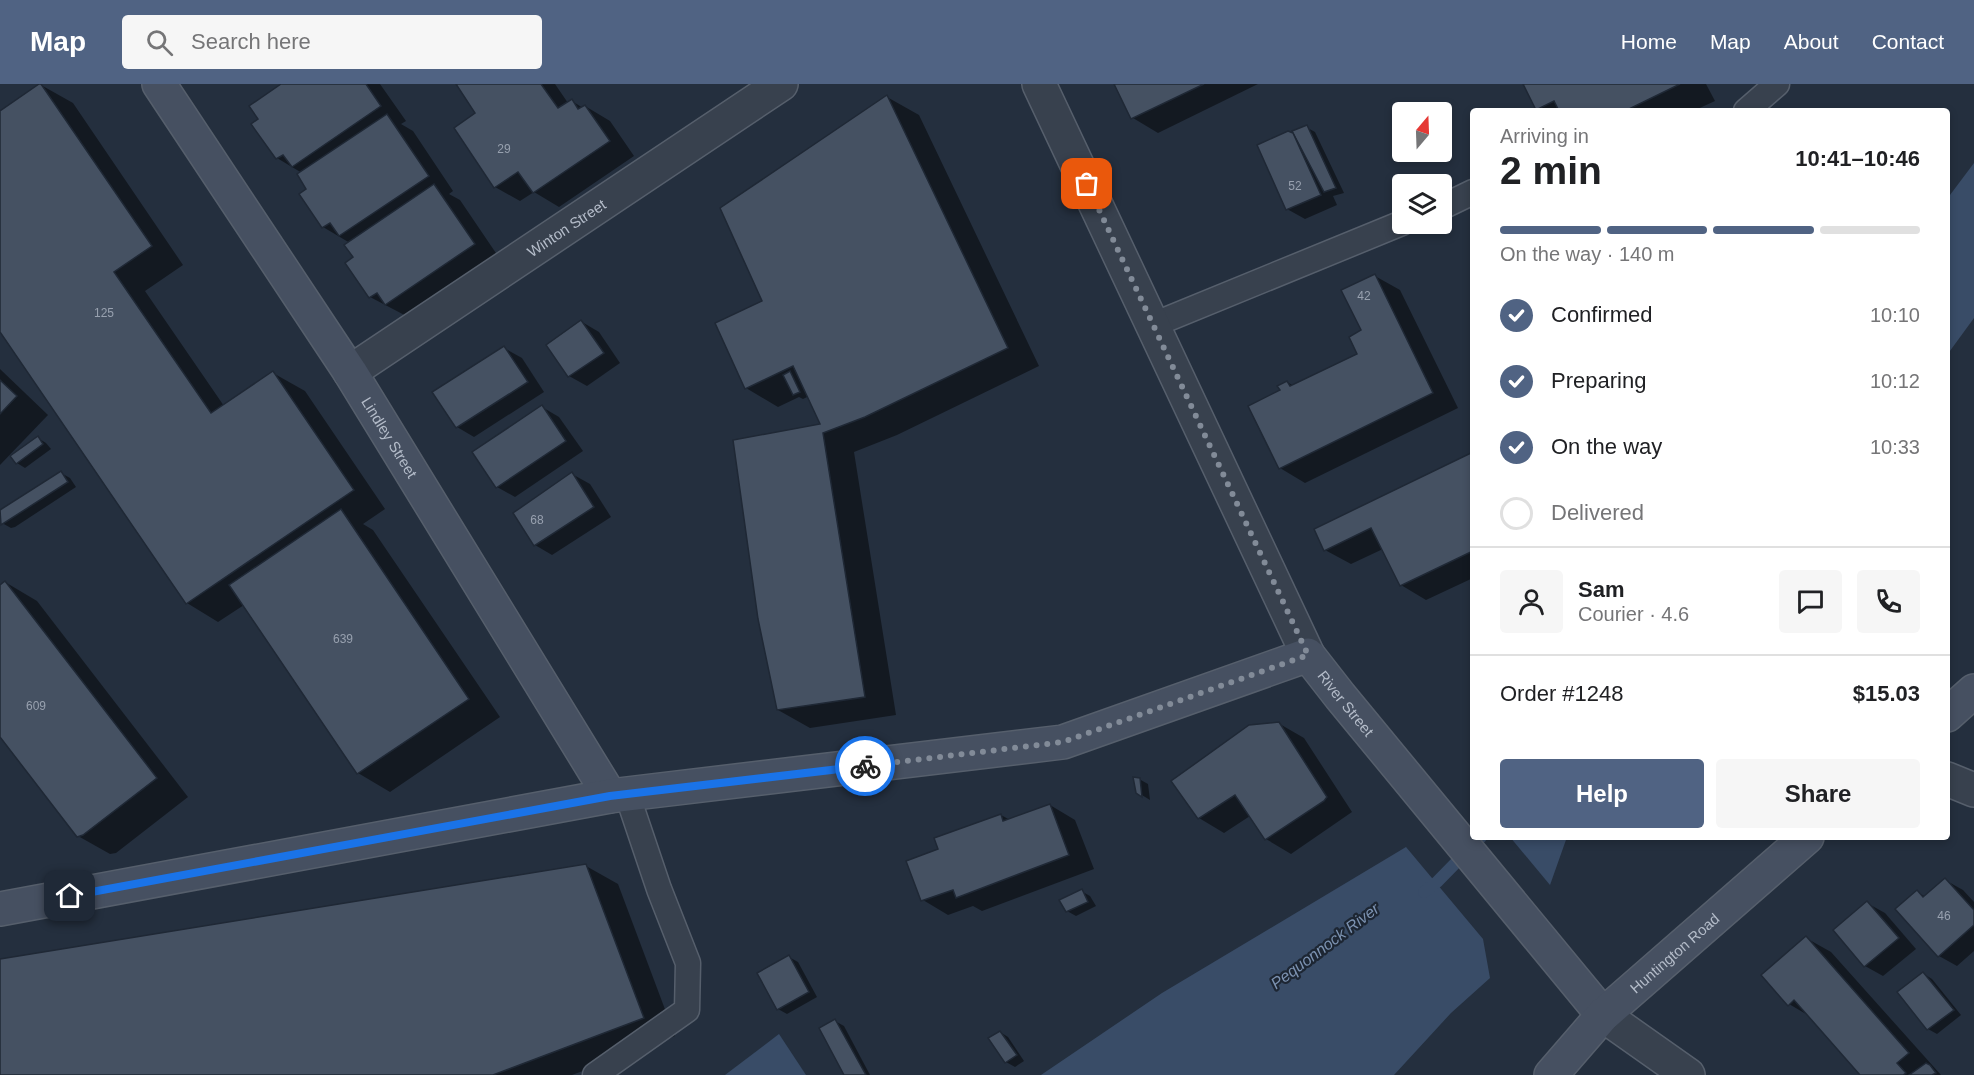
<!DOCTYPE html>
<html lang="en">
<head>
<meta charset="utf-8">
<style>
  :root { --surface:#fff; --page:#f6f6f6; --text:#202124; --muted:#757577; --line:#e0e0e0; --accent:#506383 }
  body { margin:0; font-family:Helvetica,sans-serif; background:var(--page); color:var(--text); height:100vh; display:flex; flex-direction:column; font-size:22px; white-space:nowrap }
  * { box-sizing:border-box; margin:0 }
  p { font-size:20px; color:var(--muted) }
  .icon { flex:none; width:33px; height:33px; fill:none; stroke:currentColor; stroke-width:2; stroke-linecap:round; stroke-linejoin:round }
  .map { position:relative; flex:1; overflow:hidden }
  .side { position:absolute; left:1470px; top:24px; width:480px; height:732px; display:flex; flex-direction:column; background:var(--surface); border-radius:6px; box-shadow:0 3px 9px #0003 }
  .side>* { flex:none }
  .needle { width:39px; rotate:19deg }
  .controls { position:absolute; left:1392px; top:18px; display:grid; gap:12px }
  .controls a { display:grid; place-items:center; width:60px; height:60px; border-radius:6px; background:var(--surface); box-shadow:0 3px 9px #0003; font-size:30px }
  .pin { position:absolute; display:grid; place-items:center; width:51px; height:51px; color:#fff; margin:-26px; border-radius:12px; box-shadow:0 3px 9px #0006 }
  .courier { position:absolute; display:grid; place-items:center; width:60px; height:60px; margin:-30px; border:4px solid #1a73e8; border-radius:50%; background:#fff; color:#222; box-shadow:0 2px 8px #0007 }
  .summary em { font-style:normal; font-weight:600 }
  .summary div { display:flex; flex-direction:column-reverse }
  .summary { display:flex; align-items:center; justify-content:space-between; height:102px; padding:0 30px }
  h1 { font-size:39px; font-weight:600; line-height:45px }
  .bar { display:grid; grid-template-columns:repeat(4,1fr); gap:9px 6px; align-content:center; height:72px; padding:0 30px }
  .bar i { height:8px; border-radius:4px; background:var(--line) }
  .bar .on { background:var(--accent) }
  .bar p { grid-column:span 4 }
  .line { display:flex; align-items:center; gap:15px; padding:0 30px; border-top:2px solid var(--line) }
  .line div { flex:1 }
  .round { display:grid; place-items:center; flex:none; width:63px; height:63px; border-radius:6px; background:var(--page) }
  ol { padding:0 30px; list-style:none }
  li { display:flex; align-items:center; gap:18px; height:66px }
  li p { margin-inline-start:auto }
  li .icon { padding:6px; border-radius:50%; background:var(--accent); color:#fff; stroke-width:4 }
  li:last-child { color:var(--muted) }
  li i { width:33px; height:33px; border:3px solid var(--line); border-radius:50% }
  .primary-button { display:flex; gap:12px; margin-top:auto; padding:12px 30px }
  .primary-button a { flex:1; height:69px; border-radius:6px; background:var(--accent); color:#fff; font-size:24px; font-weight:600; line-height:69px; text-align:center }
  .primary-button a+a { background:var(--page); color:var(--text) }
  header { display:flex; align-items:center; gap:36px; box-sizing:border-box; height:84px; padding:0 30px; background:var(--accent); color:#fff }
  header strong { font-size:28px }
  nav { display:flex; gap:33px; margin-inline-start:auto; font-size:21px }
  .search { width:420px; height:54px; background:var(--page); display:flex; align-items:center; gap:15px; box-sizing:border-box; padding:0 21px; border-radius:6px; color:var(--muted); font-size:22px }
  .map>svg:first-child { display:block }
</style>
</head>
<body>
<header>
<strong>Map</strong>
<div class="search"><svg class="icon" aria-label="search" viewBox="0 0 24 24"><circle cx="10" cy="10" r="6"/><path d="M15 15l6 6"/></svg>Search here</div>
<nav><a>Home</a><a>Map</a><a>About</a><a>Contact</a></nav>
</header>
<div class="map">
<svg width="1974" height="991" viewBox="0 0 1974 991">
  <rect width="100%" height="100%" fill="#242f3e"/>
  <g fill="#394c67">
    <polygon points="1974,79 1974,234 1947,271 1947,115"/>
    <polygon points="1510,753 1567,753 1550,801"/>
    <polygon points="1406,763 1483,855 1490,894 1451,929 1394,991 1041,991 1162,909"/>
    <polygon points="779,950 806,991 725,991"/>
  </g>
  <g fill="#0007">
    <polygon points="283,0 380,0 406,37 401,40 413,47 453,107 449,110 460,116 500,175 412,235 370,213 350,159 323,143 301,110 308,105 302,89 277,74 261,36"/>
    <polygon points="457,0 555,0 568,19 572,17 583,24 585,22 610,37 634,72 559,123 534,108 520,117 495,103 477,29"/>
    <polygon points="1116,0 1258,0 1158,49 1133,34"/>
    <polygon points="1525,0 1706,0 1715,17 1693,27 1541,27 1537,25"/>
    <polygon points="41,1 73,19 183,181 145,207 224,322 273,289 305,307 385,425 363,440 373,446 500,633 390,708 358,689 244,521 218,538 187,519 0,246 0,28"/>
    <polygon points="887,13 919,31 1039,282 897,351 854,368 896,631 810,644 778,626 823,342 809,312 803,315 799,313 778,323 746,304 764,218"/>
    <polygon points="1306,43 1315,48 1344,109 1333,112 1337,121 1305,135 1287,125 1288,48 1297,53"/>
    <polygon points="1375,192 1400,206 1458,324 1305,399 1280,384 1282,307 1287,298 1294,302 1359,270"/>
    <polygon points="582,238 599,248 620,279 587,302 569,292"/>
    <polygon points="504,264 522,274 544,308 474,353 457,343"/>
    <polygon points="0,285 48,331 0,381"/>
    <polygon points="542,323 559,333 583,367 515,413 497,403"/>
    <polygon points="38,354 46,359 51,365 25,384 17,379"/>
    <polygon points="1473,369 1473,494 1426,516 1401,501 1383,465 1351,480 1325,466"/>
    <polygon points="61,389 70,394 76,403 15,443 11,444 2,439 0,428"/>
    <polygon points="572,390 590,400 611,433 552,471 535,461"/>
    <polygon points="5,498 37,517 188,713 116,769 110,770 78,752 0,650 0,503"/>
    <polygon points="1278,639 1304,654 1352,728 1291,770 1266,755 1250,732 1224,749 1199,734"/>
    <polygon points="1139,695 1148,700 1150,716 1137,708"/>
    <polygon points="1050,721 1075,736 1094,785 982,827 973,822 948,831 923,816 1001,731 1010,736"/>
    <polygon points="586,782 618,800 675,952 572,991 0,991 0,876"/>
    <polygon points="1945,796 1963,806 1974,818 1974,867 1957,882 1939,872 1897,825 1917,808 1926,813"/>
    <polygon points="1081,807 1090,812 1096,822 1076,832 1067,827"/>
    <polygon points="1867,819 1885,829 1916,865 1883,892 1865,882 1835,847"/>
    <polygon points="1806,854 1831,868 1941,991 1862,991 1811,933 1789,920"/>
    <polygon points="789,873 798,878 817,913 787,930 778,925"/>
    <polygon points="1924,890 1932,895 1961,931 1937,950 1928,945"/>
    <polygon points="835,937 844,942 870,991 846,991"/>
    <polygon points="1000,948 1008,953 1024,977 1015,983 1006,978"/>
  </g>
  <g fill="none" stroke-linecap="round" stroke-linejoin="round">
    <polyline stroke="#394c67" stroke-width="12" points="1424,808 1437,798 1481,753"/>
  </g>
  <g fill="#455162" stroke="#1f2835" stroke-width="1.5">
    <polygon points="39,0 41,0 152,162 114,188 211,329 273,287 354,406 186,520 0,248 0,27"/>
    <polygon points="281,0 366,0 381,22 292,83 283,71 276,75 251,40 258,35 249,22"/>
    <polygon points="456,0 541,0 558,24 572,15 578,25 585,21 610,57 533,109 518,88 494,104 454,44 475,29"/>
    <polygon points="1114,0 1204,0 1131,35"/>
    <polygon points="1523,0 1680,0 1625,27 1559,27 1554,17 1536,26"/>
    <polygon points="887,11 1008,264 865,333 823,349 865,613 777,626 758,535 733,356 820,340 793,282 745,305 715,239 762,217 720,124"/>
    <polygon points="387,30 429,92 339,152 330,139 322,144 299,110 306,105 297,90"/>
    <polygon points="1307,41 1336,104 1324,108 1292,47"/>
    <polygon points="1288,47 1293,49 1321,111 1286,126 1257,61"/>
    <polygon points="434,100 475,160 385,221 377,209 369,214 345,179 353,173 344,161"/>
    <polygon points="1375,190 1433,309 1279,385 1248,322 1280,306 1277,302 1287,297 1290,302 1357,270 1349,253 1361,246 1341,206"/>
    <polygon points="581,236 604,269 568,293 546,261"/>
    <polygon points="504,262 528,298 456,344 432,308"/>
    <polygon points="790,287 800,308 793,311 783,291"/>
    <polygon points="0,296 17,312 0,330"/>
    <polygon points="542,321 566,357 496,404 472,368"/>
    <polygon points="38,352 43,360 16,380 10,372"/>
    <polygon points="1473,368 1473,467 1400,502 1371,444 1324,467 1314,445"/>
    <polygon points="61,387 68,398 1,441 0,426"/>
    <polygon points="572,388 594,423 534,462 513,429"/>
    <polygon points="341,425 469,615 357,690 229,501"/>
    <polygon points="5,497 157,694 83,751 77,753 0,653 0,501"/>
    <polygon points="1279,638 1327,713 1324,717 1265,756 1235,711 1198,735 1171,697 1249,641"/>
    <polygon points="1133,693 1140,694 1142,713 1136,709"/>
    <polygon points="1050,720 1069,771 956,814 953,806 921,817 906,777 938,765 934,754 1001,730 1003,737"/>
    <polygon points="586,780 644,934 493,991 0,991 0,875"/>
    <polygon points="1945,794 1974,826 1974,841 1938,873 1895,825 1917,806 1923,813"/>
    <polygon points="1082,805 1088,818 1066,828 1059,816"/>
    <polygon points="1867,817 1899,854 1864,883 1833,846"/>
    <polygon points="1806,852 1909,969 1897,979 1906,989 1903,991 1860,991 1794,916 1788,922 1761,891"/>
    <polygon points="789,871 809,908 777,926 757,889"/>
    <polygon points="1923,888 1954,926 1927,946 1897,908"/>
    <polygon points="835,935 866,991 844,991 819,944"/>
    <polygon points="1000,947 1017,971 1005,979 988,954"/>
    <polygon points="1926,979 1930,981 1936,989 1932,991 1909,991"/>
  </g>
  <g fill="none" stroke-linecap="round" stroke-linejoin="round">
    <g stroke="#565f6c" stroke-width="27">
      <g id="service">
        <polyline points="1746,27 1777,0"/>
        <polyline points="1442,123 1473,108"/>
        <polyline points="1153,241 1402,139"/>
        <polyline points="595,991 687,926 688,879 659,805 627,710"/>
      </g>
    </g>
    <g stroke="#565f6c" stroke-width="36">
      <g id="minor">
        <polyline points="1039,0 1308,571"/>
        <path id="s1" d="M350 288 781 0"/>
        <polyline points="1947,695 1974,706"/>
      </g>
    </g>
    <g stroke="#565f6c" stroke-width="36">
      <polyline id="tertiary" points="1603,931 1688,991"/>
    </g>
    <g stroke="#565f6c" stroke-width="36">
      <g id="secondary">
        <path id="s2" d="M159 0 350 288 610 712"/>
        <polyline points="1947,631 1974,607"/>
        <path id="s3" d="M0 825 610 712 1063 658 1308 571 1340 612 1603 931"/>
        <path id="s4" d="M1551 991 1603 931 1807 753"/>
      </g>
    </g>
    <use href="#service" stroke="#38414e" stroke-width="24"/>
    <use href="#minor" stroke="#38414e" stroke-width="33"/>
    <use href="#tertiary" stroke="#38414e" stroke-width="33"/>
    <use href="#secondary" stroke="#465061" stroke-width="33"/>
  </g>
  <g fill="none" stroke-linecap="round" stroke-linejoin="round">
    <polyline stroke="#828b98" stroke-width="6" stroke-dasharray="0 10.8" points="865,682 1063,658 1308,571 1087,100"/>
    <polyline stroke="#1a73e8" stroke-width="8" points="70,812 610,712 865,682"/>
  </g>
  <g text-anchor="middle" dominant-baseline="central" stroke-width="4.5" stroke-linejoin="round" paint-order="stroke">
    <g font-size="12" fill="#98a1af">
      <text x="504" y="65">29</text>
      <text x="1295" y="102">52</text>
      <text x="1364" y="212">42</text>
      <text x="104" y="229">125</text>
      <text x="537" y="436">68</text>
      <text x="343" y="555">639</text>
      <text x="36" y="622">609</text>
      <text x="1944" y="832">46</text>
    </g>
    <g font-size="15" fill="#b4bcc9" stroke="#1d2633">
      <text stroke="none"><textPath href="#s1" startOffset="260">Winton Street</textPath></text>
      <text stroke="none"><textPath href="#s2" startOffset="422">Lindley Street</textPath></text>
      <text stroke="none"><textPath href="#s3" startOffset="1398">River Street</textPath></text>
      <text stroke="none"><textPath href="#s4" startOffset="174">Huntington Road</textPath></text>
    </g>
    <g font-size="16" font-style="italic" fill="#7c92b1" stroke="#1d2633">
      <text transform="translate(1325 862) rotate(-37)">Pequonnock River</text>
    </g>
  </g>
</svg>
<div class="controls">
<a><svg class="needle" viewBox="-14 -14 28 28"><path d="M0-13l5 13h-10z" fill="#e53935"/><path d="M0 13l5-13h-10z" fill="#757577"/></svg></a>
<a><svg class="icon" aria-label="layers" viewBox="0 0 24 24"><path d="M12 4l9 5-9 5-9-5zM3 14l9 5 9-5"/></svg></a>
</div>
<div class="pin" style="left:1087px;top:100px;background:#ea580c"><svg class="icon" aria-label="bag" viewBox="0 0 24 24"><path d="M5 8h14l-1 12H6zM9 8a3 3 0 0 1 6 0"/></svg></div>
<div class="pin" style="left:70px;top:812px;background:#1f2937"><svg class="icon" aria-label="home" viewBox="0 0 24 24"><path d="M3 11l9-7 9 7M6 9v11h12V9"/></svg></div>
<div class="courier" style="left:865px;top:682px"><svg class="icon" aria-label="bike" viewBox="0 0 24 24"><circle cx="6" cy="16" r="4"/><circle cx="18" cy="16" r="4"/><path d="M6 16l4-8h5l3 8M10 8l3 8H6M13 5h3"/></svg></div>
<section class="side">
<div class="summary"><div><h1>2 min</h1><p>Arriving in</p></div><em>10:41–10:46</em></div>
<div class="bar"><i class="on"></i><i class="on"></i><i class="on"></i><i></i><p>On the way · 140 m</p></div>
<ol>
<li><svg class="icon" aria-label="check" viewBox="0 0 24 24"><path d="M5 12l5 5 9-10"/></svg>Confirmed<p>10:10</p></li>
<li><svg class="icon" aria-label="check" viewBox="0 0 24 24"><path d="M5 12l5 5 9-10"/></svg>Preparing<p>10:12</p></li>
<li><svg class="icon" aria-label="check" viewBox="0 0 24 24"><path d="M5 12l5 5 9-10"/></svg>On the way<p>10:33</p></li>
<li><i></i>Delivered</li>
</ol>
<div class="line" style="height:108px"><a class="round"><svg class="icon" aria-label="person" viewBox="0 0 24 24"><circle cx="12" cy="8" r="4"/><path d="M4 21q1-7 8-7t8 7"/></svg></a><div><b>Sam</b><p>Courier · 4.6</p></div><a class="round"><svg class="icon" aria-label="chat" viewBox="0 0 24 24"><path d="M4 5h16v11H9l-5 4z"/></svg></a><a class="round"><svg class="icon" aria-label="phone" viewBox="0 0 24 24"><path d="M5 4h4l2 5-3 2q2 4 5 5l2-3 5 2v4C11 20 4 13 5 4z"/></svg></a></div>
<div class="line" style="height:78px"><div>Order #1248</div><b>$15.03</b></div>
<div class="primary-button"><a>Help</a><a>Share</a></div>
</section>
</div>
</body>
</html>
